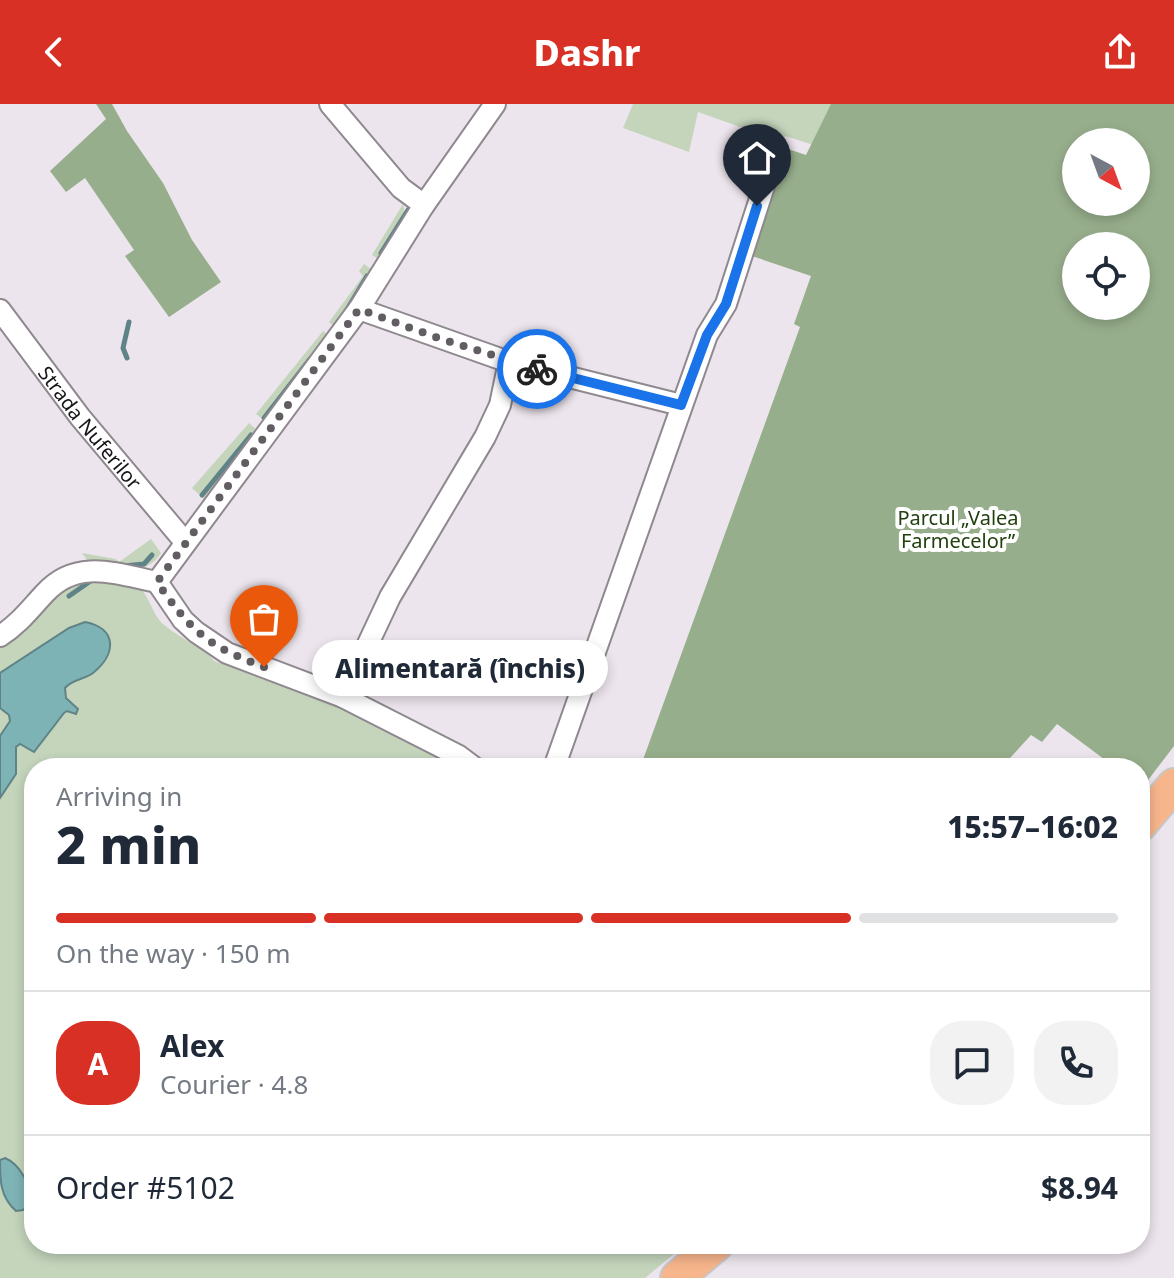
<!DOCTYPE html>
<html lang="en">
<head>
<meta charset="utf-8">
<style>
  :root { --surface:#fff; --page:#f2f2f3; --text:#1f2937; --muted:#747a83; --line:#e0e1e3; --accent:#d93025 }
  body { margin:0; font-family:"Noto Sans",sans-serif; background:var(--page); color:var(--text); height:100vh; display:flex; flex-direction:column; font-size:30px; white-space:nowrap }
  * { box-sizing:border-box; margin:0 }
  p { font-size:26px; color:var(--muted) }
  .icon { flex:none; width:44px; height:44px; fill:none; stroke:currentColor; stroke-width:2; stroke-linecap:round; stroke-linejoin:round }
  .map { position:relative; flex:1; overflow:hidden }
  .details { position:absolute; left:24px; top:654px; width:1126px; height:496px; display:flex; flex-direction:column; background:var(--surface); border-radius:32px; box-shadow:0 4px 12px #0003 }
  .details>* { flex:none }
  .needle { width:52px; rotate:139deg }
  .controls { position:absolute; left:1062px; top:24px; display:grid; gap:16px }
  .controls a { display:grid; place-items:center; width:88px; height:88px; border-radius:50%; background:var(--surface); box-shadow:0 4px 12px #0003; font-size:40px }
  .pin { position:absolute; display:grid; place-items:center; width:68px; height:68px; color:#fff; margin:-82px -34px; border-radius:50% 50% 50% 0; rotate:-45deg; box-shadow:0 0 8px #0007 }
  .pin .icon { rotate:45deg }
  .courier { position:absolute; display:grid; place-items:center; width:80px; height:80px; margin:-40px; border:6px solid #1a73e8; border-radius:50%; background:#fff; color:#222; box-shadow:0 2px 10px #0007 }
  .bubble { position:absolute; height:56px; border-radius:28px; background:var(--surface); box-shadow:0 4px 12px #0003; font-size:26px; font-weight:800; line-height:56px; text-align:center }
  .head em { font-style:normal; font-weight:800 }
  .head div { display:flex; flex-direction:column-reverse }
  .head { display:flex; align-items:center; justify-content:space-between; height:136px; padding:0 32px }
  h1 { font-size:52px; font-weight:800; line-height:60px }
  .bar { display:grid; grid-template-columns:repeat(4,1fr); gap:12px 8px; align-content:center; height:96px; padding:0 32px }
  .bar i { height:10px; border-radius:6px; background:var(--line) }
  .bar .active { background:var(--accent) }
  .bar p { grid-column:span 4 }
  .line { display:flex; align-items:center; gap:20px; padding:0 32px; border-top:2px solid var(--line) }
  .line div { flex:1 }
  .round { display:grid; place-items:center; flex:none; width:84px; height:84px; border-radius:32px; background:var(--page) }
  header { display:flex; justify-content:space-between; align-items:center; height:104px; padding:0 32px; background:var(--accent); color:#fff; font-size:36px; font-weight:800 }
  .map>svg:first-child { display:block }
</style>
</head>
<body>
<header><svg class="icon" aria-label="back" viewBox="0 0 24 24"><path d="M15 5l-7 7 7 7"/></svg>Dashr<svg class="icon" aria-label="share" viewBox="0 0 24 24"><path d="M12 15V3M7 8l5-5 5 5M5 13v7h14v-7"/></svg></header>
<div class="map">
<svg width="1174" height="1174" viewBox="0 0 1174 1174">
  <rect width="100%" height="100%" fill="#ede5ed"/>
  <g fill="#c4d5bc">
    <polygon points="633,0 846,0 827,45 785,32 780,41 770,40 771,34 698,8 689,48 623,24"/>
    <polygon points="403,100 406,115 380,156 372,151"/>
    <polygon points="364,160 374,167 337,225 329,218 363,172 359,167"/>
    <polygon points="323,227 330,233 265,317 256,310"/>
    <polygon points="249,319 257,326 204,395 192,384"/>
    <path d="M151 435 161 449C145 475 115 463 90 460L82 449 116 455 119 458Z"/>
    <path d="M76 475C90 476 122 474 134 479 148 486 151 509 163 520 175 531 208 547 214 557L364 609 432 645 460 664H34V1140H686L645 1174H0V535Z"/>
  </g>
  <g fill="#97ae8c" fill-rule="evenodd">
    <polygon points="96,0 112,0 127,27 163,79 192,136 221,178 169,213 125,152 134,146 85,74 66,88 50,67 106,15"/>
    <path d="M831 0H1174V642L1142 684 1140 664H1116L1057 620 1042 638 1031 631 1001 664H640L800 223 794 220 811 172 749 151 785 44 806 51ZM1076 38H1136V98H1076ZM1076 142H1136V202H1076Z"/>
  </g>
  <g fill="#7eb3b6" stroke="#5f8386" stroke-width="2">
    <path d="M85 518C117 524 117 550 93 569 84 576 74 574 65 584L66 594 78 605 76 610 67 607 64 609 34 648 20 640 16 643V670L0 694V632L10 617 9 611 0 604V569L69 524Z"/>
    <path d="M5 1054C20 1060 31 1082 32 1098L23 1106 16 1107C0 1093 0 1076 0 1056Z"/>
  </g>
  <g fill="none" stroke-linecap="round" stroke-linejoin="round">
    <g stroke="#5f8386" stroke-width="5">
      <polyline points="381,149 408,106"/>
      <polyline points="349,202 367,172"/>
      <polyline points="127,254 123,244 129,218"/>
      <polyline points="264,314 310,255"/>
      <polyline points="202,391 251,331"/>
      <polyline points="124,462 144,460 152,451"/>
      <polyline points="69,492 92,476"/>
    </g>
    <g stroke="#8f888f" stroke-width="24">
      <g id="street">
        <polyline points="330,0 401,84 424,101"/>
        <polyline points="359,205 509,258 681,301"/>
        <path id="s1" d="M0 206 80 313 185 438"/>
        <polyline points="157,478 359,205 424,101 495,0"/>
        <polyline points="157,478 183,516 196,528 227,549 343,593 459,652 475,664"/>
        <path d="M0 532C19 520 30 505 45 489 77 454 117 470 157 478"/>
        <polyline points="343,593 390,493 485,333 500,301 509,258"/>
        <polyline points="554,664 707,231 726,200 776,45"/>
      </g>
    </g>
    <g stroke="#c7c7c7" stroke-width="36">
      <g id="primary">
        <polyline points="1140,721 1174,681"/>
        <polyline points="677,1174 717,1140"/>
      </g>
    </g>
    <use href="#street" stroke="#fff" stroke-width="20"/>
    <use href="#primary" stroke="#f7b58c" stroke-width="32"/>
  </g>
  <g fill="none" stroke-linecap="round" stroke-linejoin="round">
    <path stroke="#625d62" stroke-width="8" stroke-dasharray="0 14.4" d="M264 563C206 541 192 528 157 478L359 205 438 234 537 265"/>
    <polyline stroke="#1a73e8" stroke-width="10" points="537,265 681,301 707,231 726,200 757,102"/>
  </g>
  <g text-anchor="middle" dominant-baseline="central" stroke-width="8" stroke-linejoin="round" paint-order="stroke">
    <g font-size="20" fill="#171417" stroke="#fff">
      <text stroke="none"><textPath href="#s1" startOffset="148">Strada Nuferilor</textPath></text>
    </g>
    <g font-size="20" fill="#21400e" stroke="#fff">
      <text x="958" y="413">Parcul „Valea<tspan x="958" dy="23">Farmecelor”</tspan></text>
    </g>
  </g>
</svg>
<div class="controls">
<a><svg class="needle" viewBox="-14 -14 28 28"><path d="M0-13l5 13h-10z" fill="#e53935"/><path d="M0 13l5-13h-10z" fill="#747a83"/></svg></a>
<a><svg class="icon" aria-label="locate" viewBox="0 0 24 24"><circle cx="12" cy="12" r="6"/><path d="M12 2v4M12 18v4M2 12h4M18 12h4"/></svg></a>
</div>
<div class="pin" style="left:264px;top:563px;background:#ea580c"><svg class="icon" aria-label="bag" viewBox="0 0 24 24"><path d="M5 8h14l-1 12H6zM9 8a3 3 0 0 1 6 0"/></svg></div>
<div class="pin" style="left:757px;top:102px;background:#1f2937"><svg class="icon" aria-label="home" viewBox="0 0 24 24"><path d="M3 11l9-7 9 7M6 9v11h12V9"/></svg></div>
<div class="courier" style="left:537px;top:265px"><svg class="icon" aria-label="bike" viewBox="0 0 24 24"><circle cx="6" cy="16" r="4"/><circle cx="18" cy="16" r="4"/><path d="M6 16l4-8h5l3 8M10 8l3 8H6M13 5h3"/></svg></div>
<div class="bubble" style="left:312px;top:536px;width:296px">Alimentară (închis)</div>
<section class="details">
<div class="head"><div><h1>2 min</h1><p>Arriving in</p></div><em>15:57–16:02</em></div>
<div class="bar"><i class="active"></i><i class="active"></i><i class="active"></i><i></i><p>On the way · 150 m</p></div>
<div class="line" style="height:144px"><b class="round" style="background:var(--accent);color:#fff">A</b><div><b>Alex</b><p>Courier · 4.8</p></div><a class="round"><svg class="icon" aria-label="chat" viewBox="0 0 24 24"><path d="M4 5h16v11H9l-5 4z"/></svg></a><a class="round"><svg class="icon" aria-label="phone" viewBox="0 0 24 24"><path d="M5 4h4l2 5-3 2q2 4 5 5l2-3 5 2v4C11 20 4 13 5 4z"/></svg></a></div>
<div class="line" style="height:104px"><div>Order #5102</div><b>$8.94</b></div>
</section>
</div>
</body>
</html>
